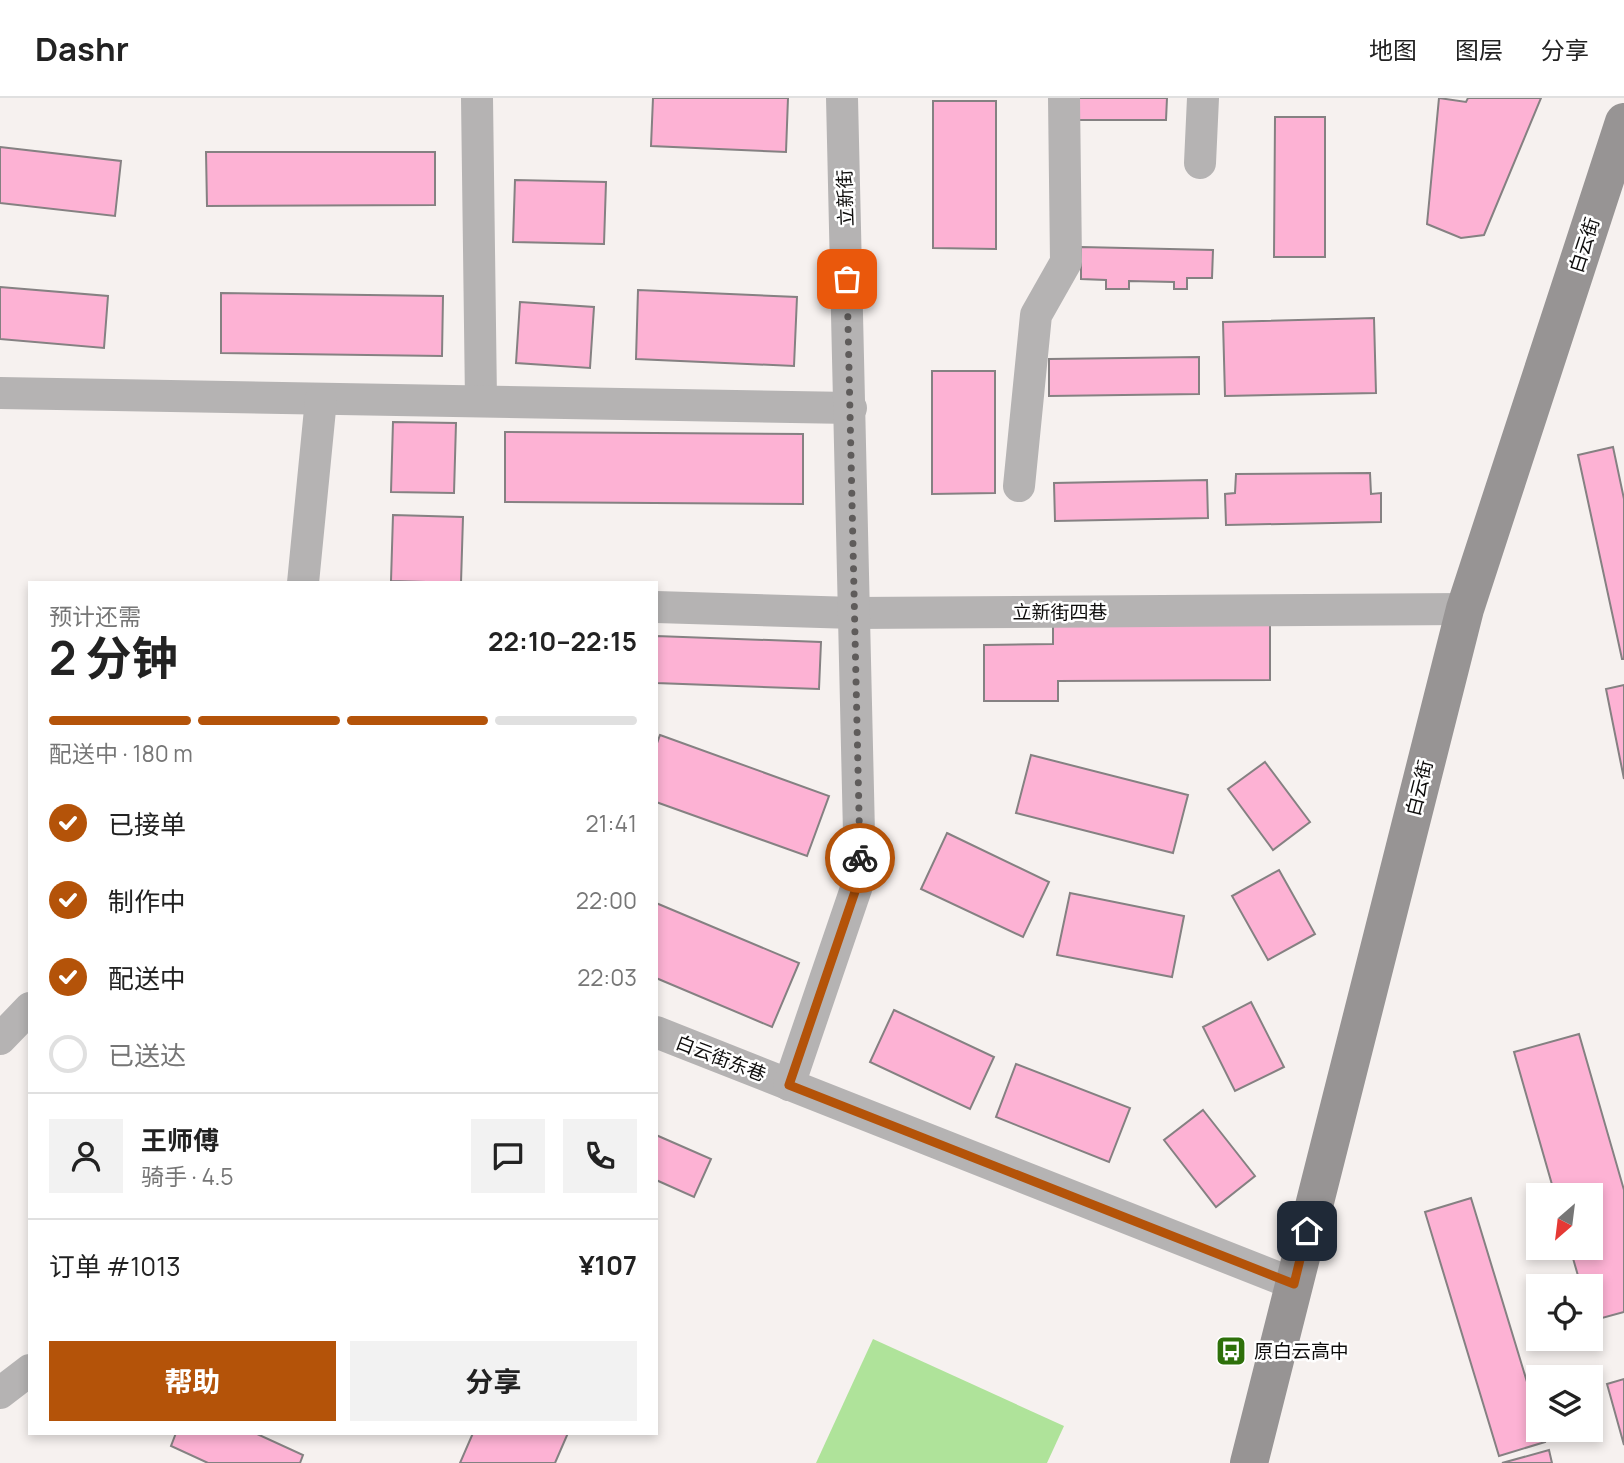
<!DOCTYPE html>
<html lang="zh">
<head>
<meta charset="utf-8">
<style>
  :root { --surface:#fff; --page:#f2f2f2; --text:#222; --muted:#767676; --line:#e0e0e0; --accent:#b45309 }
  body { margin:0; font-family:Manrope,"Noto Sans SC",sans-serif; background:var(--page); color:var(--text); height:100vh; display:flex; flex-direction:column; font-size:26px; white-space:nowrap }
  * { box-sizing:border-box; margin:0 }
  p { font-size:23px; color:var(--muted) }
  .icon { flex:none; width:38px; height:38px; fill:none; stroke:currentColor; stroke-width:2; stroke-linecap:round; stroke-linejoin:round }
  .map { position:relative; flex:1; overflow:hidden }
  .details { position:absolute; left:28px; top:483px; width:630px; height:854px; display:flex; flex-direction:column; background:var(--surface); border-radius:0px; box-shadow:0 4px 10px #0003 }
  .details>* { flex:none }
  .needle { width:46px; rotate:208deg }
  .tools { position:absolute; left:1526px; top:1085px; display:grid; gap:14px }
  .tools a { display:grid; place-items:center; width:77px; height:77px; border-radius:0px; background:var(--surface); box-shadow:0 4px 10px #0003; font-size:35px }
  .pin { position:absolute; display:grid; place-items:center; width:60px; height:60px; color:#fff; margin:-30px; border-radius:14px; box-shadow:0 4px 10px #0006 }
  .courier { position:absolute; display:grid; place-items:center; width:70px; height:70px; margin:-35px; border:5px solid #b45309; border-radius:50%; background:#fff; color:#222; box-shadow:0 2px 9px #0007 }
  .headline em { font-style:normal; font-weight:700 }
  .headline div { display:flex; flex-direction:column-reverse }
  .headline { display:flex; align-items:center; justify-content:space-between; height:119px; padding:0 21px }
  h1 { font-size:46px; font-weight:700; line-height:52px }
  .bar { display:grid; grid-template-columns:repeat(4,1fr); gap:10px 7px; align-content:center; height:84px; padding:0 21px }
  .bar i { height:9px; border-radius:5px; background:var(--line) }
  .bar .current { background:var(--accent) }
  .bar p { grid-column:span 4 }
  .line { display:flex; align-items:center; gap:18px; padding:0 21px; border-top:2px solid var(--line) }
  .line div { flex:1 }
  .round { display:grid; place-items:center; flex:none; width:74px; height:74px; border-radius:0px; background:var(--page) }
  ol { padding:0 21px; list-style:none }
  li { display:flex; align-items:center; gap:21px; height:77px }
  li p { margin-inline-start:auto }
  li .icon { padding:7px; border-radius:50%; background:var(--accent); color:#fff; stroke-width:4 }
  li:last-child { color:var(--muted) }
  li i { width:38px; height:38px; border:4px solid var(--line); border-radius:50% }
  .action { display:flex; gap:14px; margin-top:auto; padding:14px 21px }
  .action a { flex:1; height:80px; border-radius:0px; background:var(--accent); color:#fff; font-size:28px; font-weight:700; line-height:80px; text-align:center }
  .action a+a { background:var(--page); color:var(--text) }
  header { display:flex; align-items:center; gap:42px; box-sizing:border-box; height:98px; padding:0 35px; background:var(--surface); border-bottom:2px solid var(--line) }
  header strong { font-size:33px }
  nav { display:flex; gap:38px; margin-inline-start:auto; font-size:24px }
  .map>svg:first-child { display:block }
</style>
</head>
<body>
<header>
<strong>Dashr</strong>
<nav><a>地图</a><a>图层</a><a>分享</a></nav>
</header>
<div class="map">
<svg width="1624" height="1365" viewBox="0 0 1624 1365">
  <rect width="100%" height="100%" fill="#f6f1ef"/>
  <polygon fill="#afe39a" points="873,1241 1064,1328 1047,1365 816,1365"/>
  <g fill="#fdb2d4" stroke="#858182" stroke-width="2">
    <polygon points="653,0 788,0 786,54 651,48"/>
    <polygon points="1077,0 1167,0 1166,22 1077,22"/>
    <polygon points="1439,0 1466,4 1468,0 1541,0 1484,137 1461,140 1427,126"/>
    <polygon points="933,3 996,3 996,151 933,150"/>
    <polygon points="1275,19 1325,19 1325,159 1274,159"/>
    <polygon points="0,49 121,63 115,118 0,105"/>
    <polygon points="206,54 435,54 435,107 207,108"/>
    <polygon points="515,82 606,84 604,146 513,144"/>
    <polygon points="1081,149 1213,152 1212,180 1187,180 1187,191 1174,191 1174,184 1129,183 1129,191 1106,191 1106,182 1081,181"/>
    <polygon points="0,189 108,198 104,250 0,241"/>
    <polygon points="638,192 797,199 794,268 636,261"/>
    <polygon points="221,195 443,198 442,258 221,255"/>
    <polygon points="520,204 594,209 590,270 516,265"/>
    <polygon points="1374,220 1376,295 1225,298 1223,224"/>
    <polygon points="1199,259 1199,296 1049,298 1049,261"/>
    <polygon points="932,273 995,273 995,395 932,396"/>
    <polygon points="393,324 456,325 454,395 391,394"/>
    <polygon points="505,334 803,336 803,406 505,404"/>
    <polygon points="1613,349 1624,401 1624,561 1622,561 1578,357"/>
    <polygon points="1370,375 1371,396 1381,395 1381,424 1226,427 1225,396 1235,395 1236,376"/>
    <polygon points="1207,382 1208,420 1055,423 1054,385"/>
    <polygon points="393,417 463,419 461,485 391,483"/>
    <polygon points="1270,521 1270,582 1058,583 1058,603 984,603 984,547 1053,546 1053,523"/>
    <polygon points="656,538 821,544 819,591 656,585"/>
    <polygon points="1624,587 1624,681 1606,591"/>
    <polygon points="660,637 829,698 807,758 656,704 656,648"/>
    <polygon points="1031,657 1188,697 1173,755 1016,715"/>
    <polygon points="1265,664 1310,724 1273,752 1228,691"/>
    <polygon points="947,735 1049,784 1023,839 921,791"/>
    <polygon points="1279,772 1315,836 1268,862 1232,798"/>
    <polygon points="1070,795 1184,818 1172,879 1057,857"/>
    <polygon points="656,805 799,865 772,929 656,880"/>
    <polygon points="1251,904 1284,969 1235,993 1203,929"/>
    <polygon points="894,912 994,959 970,1011 870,964"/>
    <polygon points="1579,936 1624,1092 1624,1214 1591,1223 1591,1188 1581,1188 1570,1150 1591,1150 1591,1097 1555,1097 1514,954"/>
    <polygon points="1016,966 1130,1010 1109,1064 996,1019"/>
    <polygon points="1203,1012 1255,1078 1216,1109 1164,1042"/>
    <polygon points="656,1037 711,1061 694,1099 656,1082"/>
    <polygon points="1471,1100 1538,1320 1538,1332 1542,1332 1545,1344 1499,1358 1425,1114"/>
    <polygon points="1624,1281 1624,1347 1607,1286"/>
    <polygon points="176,1335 255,1335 303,1357 300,1365 208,1365 171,1348"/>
    <polygon points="473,1335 568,1335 555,1365 460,1365"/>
    <polygon points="1549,1352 1552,1365 1502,1365"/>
  </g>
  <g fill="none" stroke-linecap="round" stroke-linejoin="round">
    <g stroke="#b5b3b3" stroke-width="32">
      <polyline points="477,0 481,303"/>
      <polyline points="1200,65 1203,0"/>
      <polyline points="0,295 851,310"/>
      <polyline points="1019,388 1036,217 1066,164 1064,0"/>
      <polyline points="303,485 321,301"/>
      <polyline points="656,509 854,515 1465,511"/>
      <polyline points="656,934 1294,1186"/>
      <polyline points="0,941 30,910"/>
      <polyline points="789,987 860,779 842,0"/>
      <polyline points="0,1295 30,1272"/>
    </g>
    <polyline stroke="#979494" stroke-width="38" points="1249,1365 1465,511 1624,24"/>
  </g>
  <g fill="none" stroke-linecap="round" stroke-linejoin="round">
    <polyline stroke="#5f5c5b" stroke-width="7" stroke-dasharray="0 12.6" points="847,181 860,760"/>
    <polyline stroke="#b45309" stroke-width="9" points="860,760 860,779 789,987 1294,1186 1307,1133"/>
  </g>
  <defs>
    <g id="bus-square" transform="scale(1.575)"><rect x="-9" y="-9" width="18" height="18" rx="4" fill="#2e700a" stroke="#fff"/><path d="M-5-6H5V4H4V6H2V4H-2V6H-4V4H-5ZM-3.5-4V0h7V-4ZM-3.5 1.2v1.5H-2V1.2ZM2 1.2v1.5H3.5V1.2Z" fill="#fff"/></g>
  </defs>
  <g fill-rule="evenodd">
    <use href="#bus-square" x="1231" y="1253"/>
  </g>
  <g text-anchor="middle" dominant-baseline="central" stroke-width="5" stroke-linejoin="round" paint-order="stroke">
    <g font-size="19" fill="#0d0c0b" stroke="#fff">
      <text transform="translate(845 100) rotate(-92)">立新街</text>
      <text transform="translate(1584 147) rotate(-72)">白云街</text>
      <text x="1060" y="514">立新街四巷</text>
      <text transform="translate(1419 690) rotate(-76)">白云街</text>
      <text transform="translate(721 960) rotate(21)">白云街东巷</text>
    </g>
    <g font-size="19" fill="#0d0c0b" stroke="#fff" text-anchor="start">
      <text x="1254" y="1253">原白云高中</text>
    </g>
  </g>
</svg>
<div class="tools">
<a><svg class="needle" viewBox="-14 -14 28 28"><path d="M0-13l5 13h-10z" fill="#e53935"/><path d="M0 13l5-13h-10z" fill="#767676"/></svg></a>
<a><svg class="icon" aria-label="locate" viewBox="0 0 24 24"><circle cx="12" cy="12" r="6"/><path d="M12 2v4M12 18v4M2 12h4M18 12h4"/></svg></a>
<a><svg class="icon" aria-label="layers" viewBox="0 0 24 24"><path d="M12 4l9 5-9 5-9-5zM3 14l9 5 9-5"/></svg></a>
</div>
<div class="pin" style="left:847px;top:181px;background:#ea580c"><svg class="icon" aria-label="bag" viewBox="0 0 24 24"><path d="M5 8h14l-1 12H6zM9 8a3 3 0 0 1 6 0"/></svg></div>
<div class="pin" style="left:1307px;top:1133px;background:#1f2937"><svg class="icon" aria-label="home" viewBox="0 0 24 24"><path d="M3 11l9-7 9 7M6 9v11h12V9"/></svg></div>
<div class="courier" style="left:860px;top:760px"><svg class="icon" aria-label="bike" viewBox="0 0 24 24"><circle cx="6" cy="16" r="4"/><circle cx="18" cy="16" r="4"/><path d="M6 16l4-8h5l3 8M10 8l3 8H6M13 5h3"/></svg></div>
<section class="details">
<div class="headline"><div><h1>2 分钟</h1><p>预计还需</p></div><em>22:10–22:15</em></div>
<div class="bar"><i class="current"></i><i class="current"></i><i class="current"></i><i></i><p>配送中 · 180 m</p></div>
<ol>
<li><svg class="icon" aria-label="check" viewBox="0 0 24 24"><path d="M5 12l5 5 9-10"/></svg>已接单<p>21:41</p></li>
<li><svg class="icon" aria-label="check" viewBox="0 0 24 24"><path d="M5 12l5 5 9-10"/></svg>制作中<p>22:00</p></li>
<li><svg class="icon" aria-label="check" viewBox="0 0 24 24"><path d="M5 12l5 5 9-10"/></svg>配送中<p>22:03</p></li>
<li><i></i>已送达</li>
</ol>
<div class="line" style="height:126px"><a class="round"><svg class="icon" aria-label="person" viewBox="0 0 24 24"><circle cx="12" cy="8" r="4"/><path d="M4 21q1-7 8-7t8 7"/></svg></a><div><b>王师傅</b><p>骑手 · 4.5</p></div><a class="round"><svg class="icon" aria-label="chat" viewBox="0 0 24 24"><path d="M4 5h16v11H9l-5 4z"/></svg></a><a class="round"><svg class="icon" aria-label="phone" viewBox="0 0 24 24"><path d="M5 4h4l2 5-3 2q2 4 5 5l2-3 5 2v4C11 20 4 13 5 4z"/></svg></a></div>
<div class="line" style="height:91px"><div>订单 #1013</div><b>¥107</b></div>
<div class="action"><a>帮助</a><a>分享</a></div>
</section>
</div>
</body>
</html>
